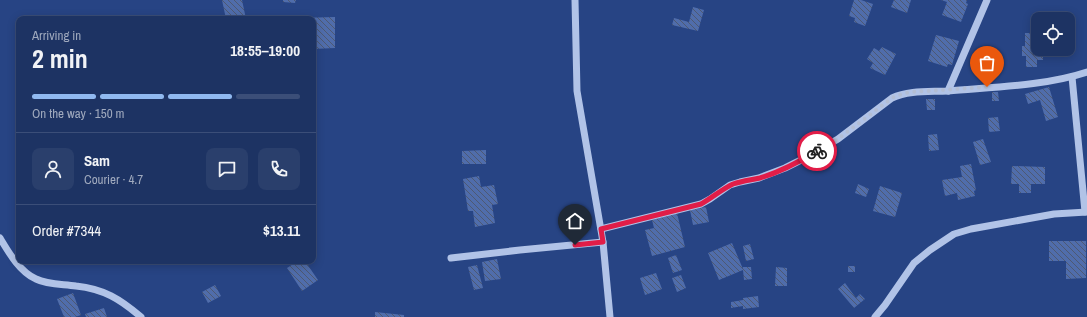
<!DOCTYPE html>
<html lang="en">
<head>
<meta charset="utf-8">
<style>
  :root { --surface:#1d3363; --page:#2a3f6c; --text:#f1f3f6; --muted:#a0aabe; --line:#3b4e78; --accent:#90b9f0 }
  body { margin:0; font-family:"Archivo Narrow",sans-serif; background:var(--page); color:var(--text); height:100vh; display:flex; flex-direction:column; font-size:15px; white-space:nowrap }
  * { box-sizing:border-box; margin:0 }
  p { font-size:13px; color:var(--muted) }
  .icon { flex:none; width:22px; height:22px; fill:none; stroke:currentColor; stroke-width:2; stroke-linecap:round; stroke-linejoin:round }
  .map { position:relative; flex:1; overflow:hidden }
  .sheet { position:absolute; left:16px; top:16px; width:300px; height:248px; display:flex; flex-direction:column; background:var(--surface); border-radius:8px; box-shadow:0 2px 10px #0003,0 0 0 1px var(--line) }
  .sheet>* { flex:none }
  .buttons { position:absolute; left:1031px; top:12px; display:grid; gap:8px }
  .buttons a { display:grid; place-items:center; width:44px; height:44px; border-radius:8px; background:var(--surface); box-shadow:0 2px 10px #0003,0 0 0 1px var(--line); font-size:20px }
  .pin { position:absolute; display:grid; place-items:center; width:34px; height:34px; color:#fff; margin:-41px -17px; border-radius:50% 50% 50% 0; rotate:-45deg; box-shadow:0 0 4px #0007 }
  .pin .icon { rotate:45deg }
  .courier { position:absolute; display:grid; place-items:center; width:40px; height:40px; margin:-20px; border:3px solid #e11d48; border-radius:50%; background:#fff; color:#222; box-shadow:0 1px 5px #0007 }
  .head em { font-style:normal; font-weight:700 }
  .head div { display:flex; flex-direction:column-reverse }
  .head { display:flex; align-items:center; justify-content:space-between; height:68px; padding:0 16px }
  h1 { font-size:26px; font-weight:700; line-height:30px }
  .bar { display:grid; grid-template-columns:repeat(4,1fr); gap:6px 4px; align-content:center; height:48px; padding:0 16px }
  .bar i { height:5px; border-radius:3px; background:var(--line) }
  .bar .on { background:var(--accent) }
  .bar p { grid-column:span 4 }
  .line { display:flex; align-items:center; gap:10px; padding:0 16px; border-top:1px solid var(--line) }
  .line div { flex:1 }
  .round { display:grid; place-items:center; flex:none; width:42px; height:42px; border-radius:8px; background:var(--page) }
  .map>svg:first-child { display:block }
</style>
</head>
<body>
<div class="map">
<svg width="1087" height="317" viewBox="0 0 1087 317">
  <defs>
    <pattern id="building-back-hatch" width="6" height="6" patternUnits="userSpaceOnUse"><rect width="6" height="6" fill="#506dab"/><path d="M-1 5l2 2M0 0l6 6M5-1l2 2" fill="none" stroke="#4e5972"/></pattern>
  </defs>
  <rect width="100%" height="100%" fill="#274484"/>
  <g fill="url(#building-back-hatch)">
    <polygon points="222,0 242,0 246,19 226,19"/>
    <polygon points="283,0 296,0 295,3 283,2"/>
    <polygon points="854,0 861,0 873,4 865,26 854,22 855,18 849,16"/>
    <polygon points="894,0 911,0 907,13 891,7"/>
    <polygon points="941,0 967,0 966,3 968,4 961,22 942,15 947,2"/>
    <polygon points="693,7 704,10 698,31 672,25 674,18 689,22"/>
    <polygon points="335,17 335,48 313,49 313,19 299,19 299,18"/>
    <polygon points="1025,33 1036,33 1036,41 1038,41 1038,49 1043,49 1043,60 1037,60 1037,67 1026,67 1026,56 1022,56 1022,46 1025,46"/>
    <polygon points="936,35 959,41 952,65 948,64 947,67 928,61"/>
    <polygon points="882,47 896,54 885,75 870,68 873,63 867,59 874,48 879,51"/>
    <polygon points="1049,87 1058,117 1046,121 1040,100 1028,104 1025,94"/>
    <polygon points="992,92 998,92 999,101 992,101"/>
    <polygon points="926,99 935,99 935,110 927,110"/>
    <polygon points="998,117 1000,131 989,132 988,118"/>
    <polygon points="937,134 939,150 929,151 928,135"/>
    <polygon points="983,139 991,162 980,165 973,142"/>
    <polygon points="486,150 486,164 462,164 462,151"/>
    <polygon points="971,164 976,190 974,191 975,196 958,200 957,193 945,196 942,180 962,177 960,166"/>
    <polygon points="1012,166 1045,167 1045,184 1031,184 1031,193 1019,193 1019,184 1011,184"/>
    <polygon points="479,176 481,187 494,185 498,204 492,205 495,223 475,227 473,211 468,211 463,179"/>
    <polygon points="858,184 869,189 866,197 855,193"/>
    <polygon points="880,186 902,193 895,217 873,211"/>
    <polygon points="706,207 709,222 693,225 690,210"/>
    <polygon points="677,213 685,247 652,256 645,230 654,228 652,220"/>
    <polygon points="1049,241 1086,241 1086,278 1066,279 1066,261 1049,261"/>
    <polygon points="732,243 743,269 743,267 751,267 752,279 744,280 743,270 719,280 708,253"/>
    <polygon points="750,244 754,259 746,261 743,246"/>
    <polygon points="676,255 682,270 673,273 668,258"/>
    <polygon points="497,259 501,279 485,281 482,262"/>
    <polygon points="298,261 305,261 318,280 302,291 287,268"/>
    <polygon points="477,265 483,288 474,290 468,267"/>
    <rect x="848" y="266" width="7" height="6"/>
    <polygon points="776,267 787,268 787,286 775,286"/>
    <polygon points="656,273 662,289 645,295 640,278"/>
    <polygon points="681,275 686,288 677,292 672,278"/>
    <polygon points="845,283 856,298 860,294 865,299 854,308 838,289"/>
    <polygon points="215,285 221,296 208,303 202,292"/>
    <polygon points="73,293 81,315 75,317 64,317 57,299"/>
    <polygon points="758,296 759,307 743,309 743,306 731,308 731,302 743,300 743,298"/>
    <polygon points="104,308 107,317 86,317 85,314"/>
    <polygon points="375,312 404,315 404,317 375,317"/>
  </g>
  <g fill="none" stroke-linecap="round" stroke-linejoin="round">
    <g stroke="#b1c3e7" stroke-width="7">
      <polyline points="575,0 577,91 603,242 610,317"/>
      <polyline points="1072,77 1085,212"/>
      <polyline points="948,91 987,0"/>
      <path d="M601 229 701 204 710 199 730 185 740 182 759 178 785 168 807 157 838 139 892 98C909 90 929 92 948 91 992 87 1045 86 1087 72"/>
      <path d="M0 238C9 253 20 272 36 279 48 285 63 284 76 286 104 289 120 299 141 317"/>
      <polyline points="451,258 520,250 603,242"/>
      <polyline points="875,317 885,305 914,263 930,250 954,234 971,229 1054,214 1087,212"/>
    </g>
  </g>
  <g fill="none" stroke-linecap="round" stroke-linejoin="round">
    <path stroke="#b3bed4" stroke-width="4" stroke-dasharray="0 7.2" d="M817 151 838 139 892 98C898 95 905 93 912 92L987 87"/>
    <path stroke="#e11d48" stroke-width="5" d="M575 245 603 242 601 229 701 204C712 198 722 189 733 184 742 181 751 180 760 178 780 172 799 162 817 151"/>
  </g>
</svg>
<div class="buttons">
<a><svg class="icon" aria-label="locate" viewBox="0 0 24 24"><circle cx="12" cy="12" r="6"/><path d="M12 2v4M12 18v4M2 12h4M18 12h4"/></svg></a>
</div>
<div class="pin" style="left:987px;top:87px;background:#ea580c"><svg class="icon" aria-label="bag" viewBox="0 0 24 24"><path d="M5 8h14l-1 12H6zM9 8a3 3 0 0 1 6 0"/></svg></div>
<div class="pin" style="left:575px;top:245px;background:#1f2937"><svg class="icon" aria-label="home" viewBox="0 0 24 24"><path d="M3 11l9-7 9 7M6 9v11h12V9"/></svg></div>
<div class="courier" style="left:817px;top:151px"><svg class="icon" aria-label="bike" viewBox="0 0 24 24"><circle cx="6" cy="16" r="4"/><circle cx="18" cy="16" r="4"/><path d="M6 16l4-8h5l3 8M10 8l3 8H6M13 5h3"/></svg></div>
<section class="sheet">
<div class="head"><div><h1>2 min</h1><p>Arriving in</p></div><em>18:55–19:00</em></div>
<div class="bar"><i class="on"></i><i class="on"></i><i class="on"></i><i></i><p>On the way · 150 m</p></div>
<div class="line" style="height:72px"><a class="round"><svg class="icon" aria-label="person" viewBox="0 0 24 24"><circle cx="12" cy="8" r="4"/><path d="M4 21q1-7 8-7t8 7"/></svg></a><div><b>Sam</b><p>Courier · 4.7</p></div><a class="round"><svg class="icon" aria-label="chat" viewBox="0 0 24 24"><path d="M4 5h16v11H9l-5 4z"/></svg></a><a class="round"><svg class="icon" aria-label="phone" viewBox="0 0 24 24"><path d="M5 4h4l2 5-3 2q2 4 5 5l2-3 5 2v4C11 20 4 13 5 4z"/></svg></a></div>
<div class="line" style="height:52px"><div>Order #7344</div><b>$13.11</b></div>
</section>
</div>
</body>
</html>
